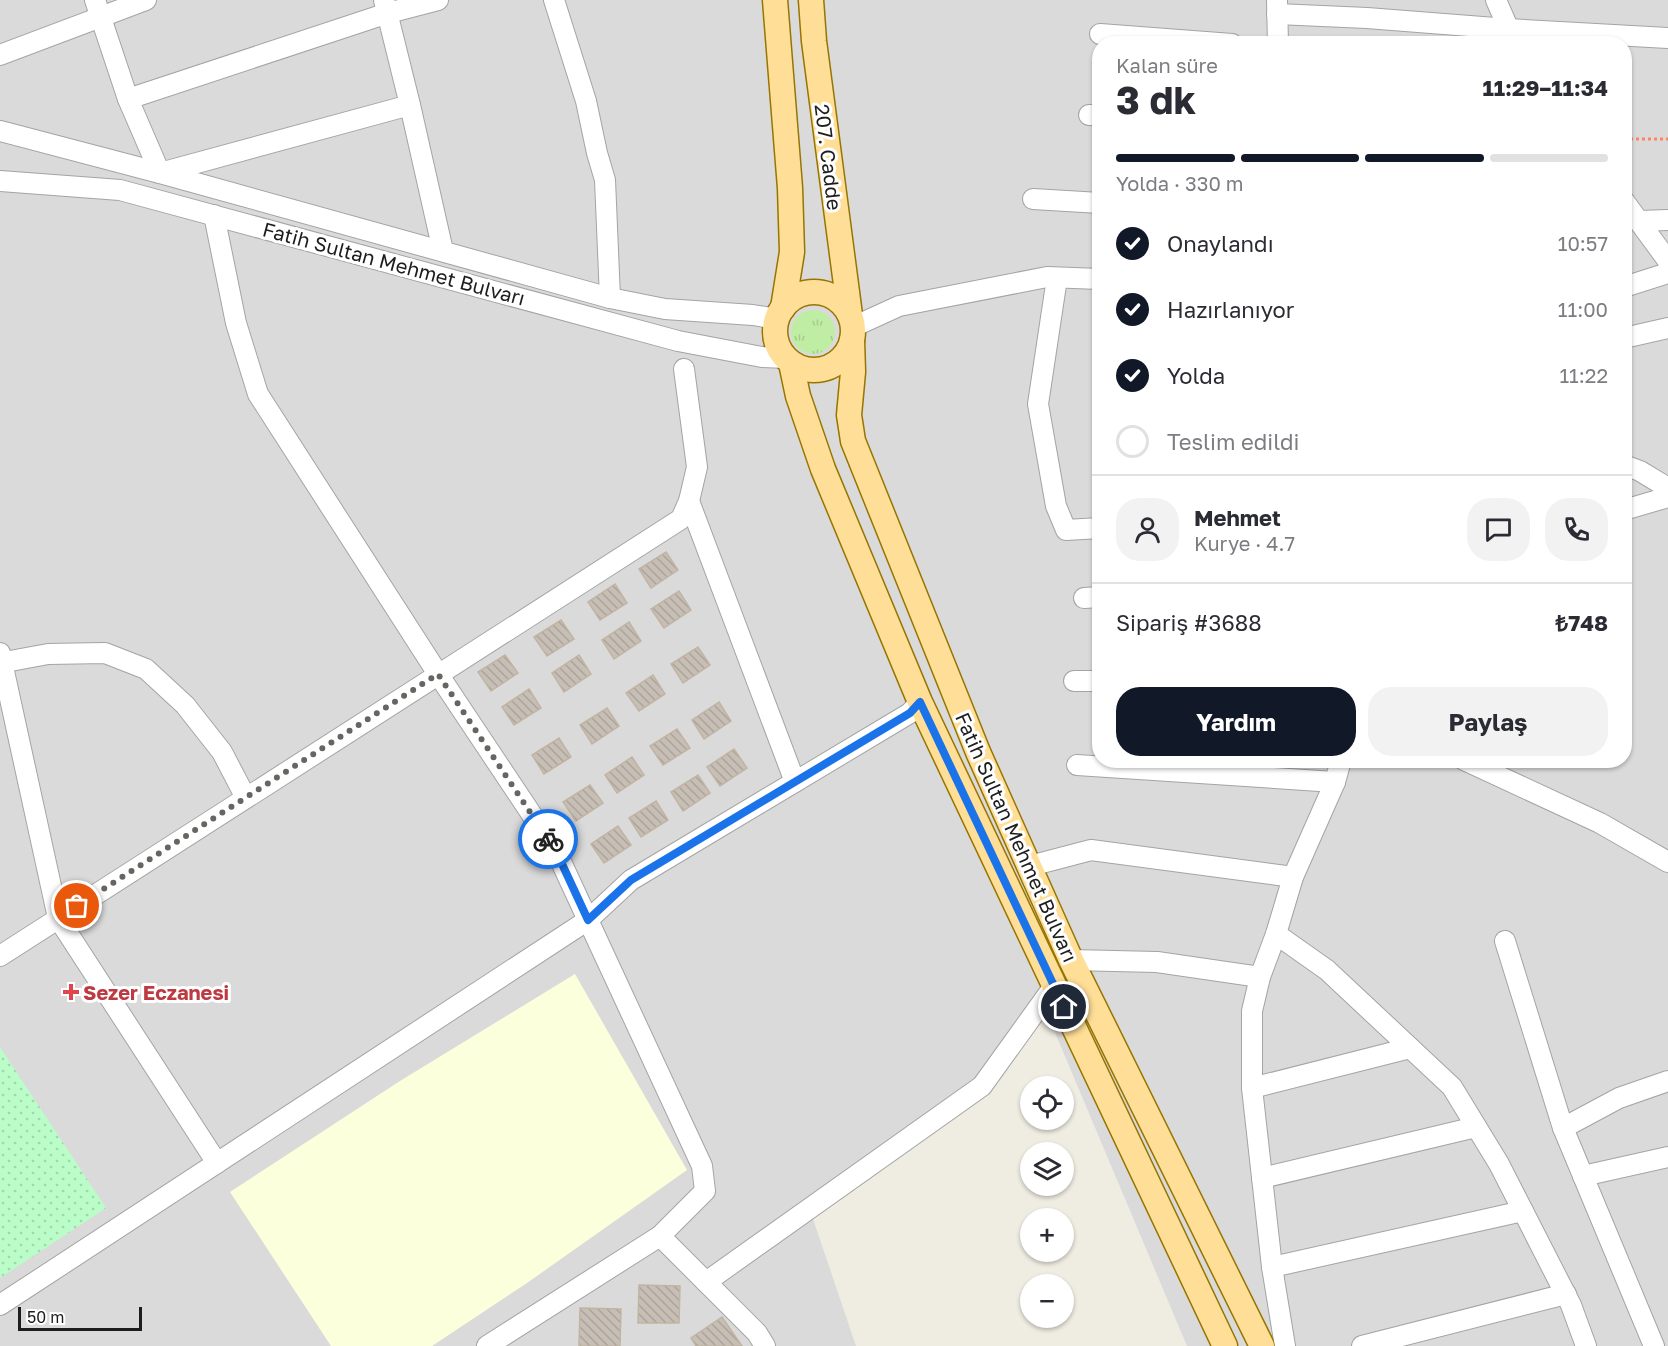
<!DOCTYPE html>
<html lang="tr">
<head>
<meta charset="utf-8">
<style>
  :root { --surface:#fff; --page:#f2f2f3; --text:#2b2b33; --muted:#7c7c81; --line:#e1e1e2; --accent:#111827 }
  body { margin:0; font-family:"Golos Text",sans-serif; background:var(--page); color:var(--text); height:100vh; display:flex; flex-direction:column; font-size:22px; white-space:nowrap }
  * { box-sizing:border-box; margin:0 }
  p { font-size:20px; color:var(--muted) }
  .icon { flex:none; width:33px; height:33px; fill:none; stroke:currentColor; stroke-width:2; stroke-linecap:round; stroke-linejoin:round }
  .map { position:relative; flex:1; overflow:hidden }
  .panel { position:absolute; left:1092px; top:36px; width:540px; height:732px; display:flex; flex-direction:column; background:var(--surface); border-radius:24px; box-shadow:0 2px 4px #0004 }
  .panel>* { flex:none }
  .controls { position:absolute; left:1020px; top:1076px; display:grid; gap:12px }
  .controls a { display:grid; place-items:center; width:54px; height:54px; border-radius:50%; background:var(--surface); box-shadow:0 2px 4px #0004; font-size:30px }
  .scale { position:absolute; left:18px; bottom:15px; width:124px; box-sizing:border-box; padding-left:6px; border:3px solid #1d1d1d; border-top:0; font-size:16px; line-height:21px; white-space:nowrap; color:#1d1d1d; -webkit-text-stroke:4px #fff; paint-order:stroke }
  .pin { position:absolute; display:grid; place-items:center; width:51px; height:51px; color:#fff; margin:-26px; border:3px solid #fff; border-radius:50%; box-shadow:0 2px 6px #0007 }
  .courier { position:absolute; display:grid; place-items:center; width:60px; height:60px; margin:-30px; border:4px solid #1a73e8; border-radius:50%; background:#fff; color:#222; box-shadow:0 2px 8px #0007 }
  .head em { font-style:normal; font-weight:700 }
  .head div { display:flex; flex-direction:column-reverse }
  .head { display:flex; align-items:center; justify-content:space-between; height:102px; padding:0 24px }
  h1 { font-size:39px; font-weight:700; line-height:45px }
  .bar { display:grid; grid-template-columns:repeat(4,1fr); gap:9px 6px; align-content:center; height:72px; padding:0 24px }
  .bar i { height:8px; border-radius:4px; background:var(--line) }
  .bar .active { background:var(--accent) }
  .bar p { grid-column:span 4 }
  .line { display:flex; align-items:center; gap:15px; padding:0 24px; border-top:2px solid var(--line) }
  .line div { flex:1 }
  .round { display:grid; place-items:center; flex:none; width:63px; height:63px; border-radius:24px; background:var(--page) }
  ol { padding:0 24px; list-style:none }
  li { display:flex; align-items:center; gap:18px; height:66px }
  li p { margin-inline-start:auto }
  li .icon { padding:6px; border-radius:50%; background:var(--accent); color:#fff; stroke-width:4 }
  li:last-child { color:var(--muted) }
  li i { width:33px; height:33px; border:3px solid var(--line); border-radius:50% }
  .primary-button { display:flex; gap:12px; margin-top:auto; padding:12px 24px }
  .primary-button a { flex:1; height:69px; border-radius:24px; background:var(--accent); color:#fff; font-size:24px; font-weight:700; line-height:69px; text-align:center }
  .primary-button a+a { background:var(--page); color:var(--text) }
  .map>svg:first-child { display:block }
</style>
</head>
<body>
<div class="map">
<svg width="1668" height="1346" viewBox="0 0 1668 1346">
  <defs>
    <pattern id="grass-tufts" width="24" height="20" patternUnits="userSpaceOnUse" patternTransform="scale(1.5)"><rect width="24" height="20" fill="#c0eda4"/><path d="M3 7l-1-3M5 7V3M7 7l1-3M15 17l-1-3M17 17v-4M19 17l1-3" fill="none" stroke="#a5cb8d"/></pattern>
    <pattern id="park-dots" width="8" height="8" patternUnits="userSpaceOnUse" patternTransform="scale(1.5)"><rect width="8" height="8" fill="#bbfdc8"/><path d="M2 2h.1M6 6h.1" fill="none" stroke="#a0d8ab" stroke-width="1.8" stroke-linecap="round"/></pattern>
    <pattern id="building-back-hatch" width="6" height="6" patternUnits="userSpaceOnUse" patternTransform="scale(1.5)"><rect width="6" height="6" fill="#c7bfb5"/><path d="M-1 5l2 2M0 0l6 6M5-1l2 2" fill="none" stroke="#aaa49b"/></pattern>
  </defs>
  <rect width="100%" height="100%" fill="#efece2"/>
  <path fill="#dbdada" fill-rule="evenodd" d="M0 0H1668V1346H1187L1048 1016 812 1216 856 1346H0ZM1100 44H1624V760H1100Z"/>
  <polygon fill="#fbffdb" points="575,974 687,1170 527,1283 432,1346 331,1346 230,1192 400,1081"/>
  <circle fill="url(#grass-tufts)" cx="813" cy="332" r="22"/>
  <polygon fill="url(#park-dots)" points="0,1047 106,1208 0,1278"/>
  <g fill="url(#building-back-hatch)" stroke="#c1b4a3" stroke-width="1.5">
    <polygon points="666,552 678,570 651,588 639,569"/>
    <polygon points="615,584 627,603 600,620 588,602"/>
    <polygon points="679,591 691,610 664,628 651,609"/>
    <polygon points="561,620 574,639 547,656 534,637"/>
    <polygon points="629,622 641,641 614,659 602,640"/>
    <polygon points="698,647 710,665 683,683 671,664"/>
    <polygon points="505,655 518,673 491,691 478,672"/>
    <polygon points="579,655 591,674 564,692 552,673"/>
    <polygon points="653,675 665,694 639,711 626,693"/>
    <polygon points="529,689 541,708 514,725 502,707"/>
    <polygon points="719,702 731,721 704,739 692,720"/>
    <polygon points="607,708 619,726 592,744 580,725"/>
    <polygon points="677,729 690,748 663,765 650,746"/>
    <polygon points="559,738 571,757 544,774 532,755"/>
    <polygon points="734,749 747,768 720,786 707,767"/>
    <polygon points="632,757 644,775 617,793 605,775"/>
    <polygon points="698,775 710,793 683,811 671,792"/>
    <polygon points="590,785 603,803 576,821 563,802"/>
    <polygon points="656,801 668,820 641,837 629,818"/>
    <polygon points="618,826 631,845 604,863 591,844"/>
    <polygon points="639,1285 680,1286 679,1323 638,1323"/>
    <polygon points="580,1308 621,1309 620,1346 579,1346"/>
    <polygon points="722,1317 742,1346 696,1346 691,1338"/>
  </g>
  <g fill="none" stroke-linecap="round" stroke-linejoin="round">
    <g stroke="#a4a4a4" stroke-width="22">
      <g id="minor">
        <polyline points="95,0 128,99 160,173 410,105"/>
        <polyline points="384,0 410,105 443,251"/>
        <polyline points="554,0 586,101 597,153 605,180 610,298"/>
        <polyline points="1277,0 1278,44"/>
        <polyline points="1496,0 1513,39"/>
        <polyline points="1277,14 1367,18 1508,29 1668,38"/>
        <polyline points="1100,34 1232,44"/>
        <polyline points="0,55 146,0"/>
        <polyline points="128,99 388,13 438,0"/>
        <polyline points="1089,115 1100,115"/>
        <polyline points="0,131 160,173 610,298 665,309 753,315 777,319"/>
        <polyline points="0,181 120,190 678,341 762,357 786,358"/>
        <polyline points="1033,199 1100,203"/>
        <polyline points="1624,201 1668,261"/>
        <polyline points="214,215 236,323 258,394 438,674 556,851 702,1166 705,1191 660,1236 487,1346"/>
        <polyline points="1639,221 1668,220"/>
        <polyline points="1057,278 1038,404 1056,506 1066,530 1100,528"/>
        <polyline points="1624,287 1668,273"/>
        <polyline points="853,327 899,306 1047,277 1100,279"/>
        <polyline points="1624,338 1668,328"/>
        <polyline points="1624,465 1640,471 1668,488"/>
        <polyline points="689,501 795,782"/>
        <polyline points="1624,510 1668,497"/>
        <polyline points="1084,598 1100,597"/>
        <polyline points="0,653 58,918 217,1163"/>
        <polyline points="0,663 48,654 105,653 146,669 185,705 222,752 246,798"/>
        <polyline points="1074,681 1100,681"/>
        <polyline points="1464,760 1600,823 1668,862"/>
        <polyline points="1077,765 1335,782"/>
        <polyline points="1030,866 1091,850 1293,877"/>
        <polyline points="1276,934 1327,970 1452,1087 1499,1164 1571,1305 1586,1346"/>
        <polyline points="1505,941 1563,1128 1654,1346"/>
        <polyline points="0,956 681,519 689,501 697,467 684,369"/>
        <polyline points="1071,960 1157,962 1260,977"/>
        <polyline points="1252,1088 1410,1048"/>
        <polyline points="1563,1128 1619,1098 1668,1081"/>
        <polyline points="1583,1176 1668,1157"/>
        <polyline points="1262,1178 1476,1127"/>
        <polyline points="660,1236 757,1333 765,1346"/>
        <polyline points="1272,1267 1523,1211"/>
        <polyline points="706,1282 982,1086 1054,986"/>
        <polyline points="0,1305 588,920 631,880 910,713 920,702"/>
        <polyline points="1285,1346 1272,1267 1252,1088 1252,1011 1260,977 1276,934 1293,877 1335,782 1341,760"/>
        <polyline points="1362,1346 1566,1294"/>
      </g>
    </g>
    <g stroke="#967500" stroke-width="27">
      <g id="major">
        <polyline points="775,0 790,188 792,252 783,308"/>
        <polyline points="811,0 814,41 850,315"/>
        <circle cx="814" cy="331" r="39"/>
        <polyline points="852,340 853,372 849,415 853,441 978,752 1071,960 1262,1346"/>
        <polyline points="791,363 798,396 823,469 920,702 1225,1346"/>
      </g>
    </g>
    <polyline stroke="#ff8463" stroke-width="3" stroke-dasharray="3 3" stroke-linecap="butt" points="1624,139 1668,139"/>
    <use href="#minor" stroke="#fff" stroke-width="20"/>
    <use href="#major" stroke="#ffde97" stroke-width="24"/>
  </g>
  <g fill="none" stroke-linecap="round" stroke-linejoin="round">
    <polyline stroke="#666562" stroke-width="6" stroke-dasharray="0 10.8" points="77,906 438,674 548,839"/>
    <polyline stroke="#1a73e8" stroke-width="8" points="548,839 556,851 588,920 631,880 910,713 920,702 1064,1007"/>
  </g>
  <path fill="#e0444e" stroke="#fff" stroke-width="2" d="M68 983h6v6h6v6h-6v6h-6v-6h-6v-6h6z"/>
  <g text-anchor="middle" dominant-baseline="central" stroke-width="6" stroke-linejoin="round" paint-order="stroke">
    <g font-size="20" fill="#1d1d1d" stroke="#fff">
      <text transform="translate(829 157) rotate(83)">207. Cadde</text>
      <text transform="translate(394 263) rotate(15)">Fatih Sultan Mehmet Bulvarı</text>
      <text transform="translate(1017 837) rotate(66)">Fatih Sultan Mehmet Bulvarı</text>
    </g>
    <g font-size="20" font-weight="bold" fill="#be3a42" stroke="#fff" text-anchor="start">
      <text x="83" y="992">Sezer Eczanesi</text>
    </g>
  </g>
</svg>
<div class="controls">
<a><svg class="icon" aria-label="locate" viewBox="0 0 24 24"><circle cx="12" cy="12" r="6"/><path d="M12 2v4M12 18v4M2 12h4M18 12h4"/></svg></a>
<a><svg class="icon" aria-label="layers" viewBox="0 0 24 24"><path d="M12 4l9 5-9 5-9-5zM3 14l9 5 9-5"/></svg></a>
<a>+</a>
<a>−</a>
</div>
<div class="scale">50 m</div>
<div class="pin" style="left:77px;top:906px;background:#ea580c"><svg class="icon" aria-label="bag" viewBox="0 0 24 24"><path d="M5 8h14l-1 12H6zM9 8a3 3 0 0 1 6 0"/></svg></div>
<div class="pin" style="left:1064px;top:1007px;background:#1f2937"><svg class="icon" aria-label="home" viewBox="0 0 24 24"><path d="M3 11l9-7 9 7M6 9v11h12V9"/></svg></div>
<div class="courier" style="left:548px;top:839px"><svg class="icon" aria-label="bike" viewBox="0 0 24 24"><circle cx="6" cy="16" r="4"/><circle cx="18" cy="16" r="4"/><path d="M6 16l4-8h5l3 8M10 8l3 8H6M13 5h3"/></svg></div>
<section class="panel">
<div class="head"><div><h1>3 dk</h1><p>Kalan süre</p></div><em>11:29–11:34</em></div>
<div class="bar"><i class="active"></i><i class="active"></i><i class="active"></i><i></i><p>Yolda · 330 m</p></div>
<ol>
<li><svg class="icon" aria-label="check" viewBox="0 0 24 24"><path d="M5 12l5 5 9-10"/></svg>Onaylandı<p>10:57</p></li>
<li><svg class="icon" aria-label="check" viewBox="0 0 24 24"><path d="M5 12l5 5 9-10"/></svg>Hazırlanıyor<p>11:00</p></li>
<li><svg class="icon" aria-label="check" viewBox="0 0 24 24"><path d="M5 12l5 5 9-10"/></svg>Yolda<p>11:22</p></li>
<li><i></i>Teslim edildi</li>
</ol>
<div class="line" style="height:108px"><a class="round"><svg class="icon" aria-label="person" viewBox="0 0 24 24"><circle cx="12" cy="8" r="4"/><path d="M4 21q1-7 8-7t8 7"/></svg></a><div><b>Mehmet</b><p>Kurye · 4.7</p></div><a class="round"><svg class="icon" aria-label="chat" viewBox="0 0 24 24"><path d="M4 5h16v11H9l-5 4z"/></svg></a><a class="round"><svg class="icon" aria-label="phone" viewBox="0 0 24 24"><path d="M5 4h4l2 5-3 2q2 4 5 5l2-3 5 2v4C11 20 4 13 5 4z"/></svg></a></div>
<div class="line" style="height:78px"><div>Sipariş #3688</div><b>₺748</b></div>
<div class="primary-button"><a>Yardım</a><a>Paylaş</a></div>
</section>
</div>
</body>
</html>
